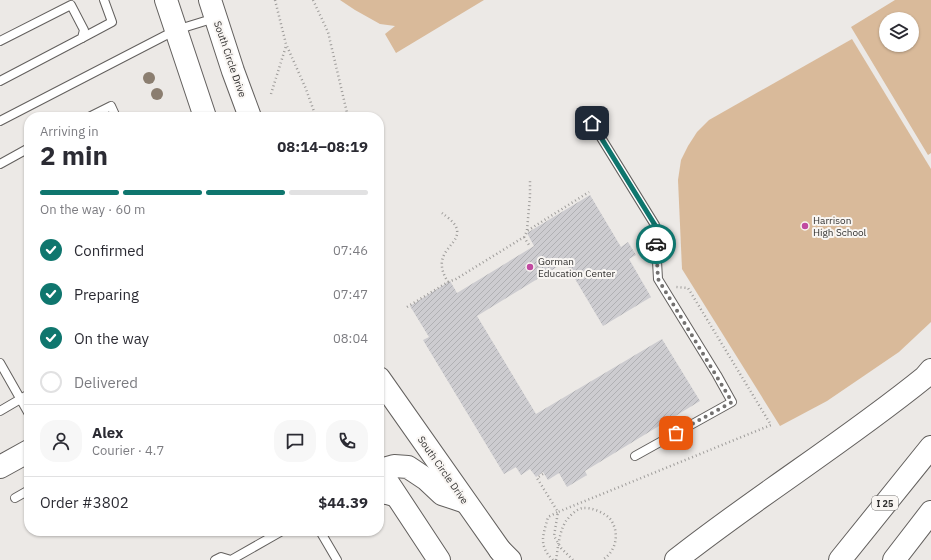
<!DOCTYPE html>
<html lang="en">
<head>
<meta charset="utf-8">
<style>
  :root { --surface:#fff; --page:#f7f7f7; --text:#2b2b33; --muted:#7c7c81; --line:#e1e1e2; --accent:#0f766e }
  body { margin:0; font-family:"IBM Plex Sans",sans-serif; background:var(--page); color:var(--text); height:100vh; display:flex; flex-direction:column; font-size:15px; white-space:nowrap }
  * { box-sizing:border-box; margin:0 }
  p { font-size:13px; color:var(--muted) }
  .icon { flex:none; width:22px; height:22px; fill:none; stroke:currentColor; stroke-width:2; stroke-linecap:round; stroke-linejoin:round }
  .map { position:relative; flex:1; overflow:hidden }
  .details { position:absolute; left:24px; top:112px; width:360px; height:424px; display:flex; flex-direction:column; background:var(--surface); border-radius:16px; box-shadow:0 1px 3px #0004 }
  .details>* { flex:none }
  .controls { position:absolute; left:879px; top:12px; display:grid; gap:8px }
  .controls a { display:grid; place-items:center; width:40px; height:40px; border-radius:50%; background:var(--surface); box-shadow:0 1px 3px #0004; font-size:20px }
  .pin { position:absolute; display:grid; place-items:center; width:34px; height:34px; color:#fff; margin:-17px; border-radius:8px; box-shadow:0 2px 6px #0006 }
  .courier { position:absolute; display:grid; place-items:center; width:40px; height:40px; margin:-20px; border:3px solid #0f766e; border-radius:50%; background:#fff; color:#222; box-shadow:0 1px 5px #0007 }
  .headline em { font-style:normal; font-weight:700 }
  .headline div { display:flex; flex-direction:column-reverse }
  .headline { display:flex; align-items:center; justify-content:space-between; height:68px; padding:0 16px }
  h1 { font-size:26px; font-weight:700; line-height:30px }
  .bar { display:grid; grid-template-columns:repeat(4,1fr); gap:6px 4px; align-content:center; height:48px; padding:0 16px }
  .bar i { height:5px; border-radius:3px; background:var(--line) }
  .bar .on { background:var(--accent) }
  .bar p { grid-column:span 4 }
  .line { display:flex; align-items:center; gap:10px; padding:0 16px; border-top:1px solid var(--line) }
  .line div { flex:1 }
  .round { display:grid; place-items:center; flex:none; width:42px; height:42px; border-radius:16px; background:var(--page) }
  ol { padding:0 16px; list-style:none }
  li { display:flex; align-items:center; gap:12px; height:44px }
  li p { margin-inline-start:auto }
  li .icon { padding:4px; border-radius:50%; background:var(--accent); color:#fff; stroke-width:4 }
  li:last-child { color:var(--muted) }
  li i { width:22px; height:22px; border:2px solid var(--line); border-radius:50% }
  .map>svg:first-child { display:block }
</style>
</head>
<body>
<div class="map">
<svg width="931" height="560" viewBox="0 0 931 560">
  <defs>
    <pattern id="building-hatch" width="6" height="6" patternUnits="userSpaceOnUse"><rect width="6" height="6" fill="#cdccd0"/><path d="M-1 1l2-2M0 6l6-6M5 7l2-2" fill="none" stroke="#b0b0b3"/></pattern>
  </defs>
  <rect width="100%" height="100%" fill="#ece9e6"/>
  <g fill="#d9ba9a" fill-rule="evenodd">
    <polygon points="340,0 484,0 396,53 385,34 395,26 380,24 355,10"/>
    <path d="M895 0H931V153L928 155 851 27ZM886 19H912V45H886Z"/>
    <polygon points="852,39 931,169 931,322 899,352 827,401 780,426 682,269 678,180 681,160 688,146 697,132 709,120"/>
  </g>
  <polygon fill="url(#building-hatch)" points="590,195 621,247 628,242 636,255 629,259 651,297 603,326 565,262 477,316 536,414 662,339 700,401 585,471 587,475 567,487 559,473 548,480 543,472 536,477 530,469 521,475 516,467 504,474 423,340 429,337 410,306 450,281 457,293 534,246 527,233"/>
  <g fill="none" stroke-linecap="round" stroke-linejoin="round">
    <g stroke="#63605e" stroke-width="10">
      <g id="lane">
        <polyline points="82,38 112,22 104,0"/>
        <polyline points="0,41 71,5 84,30 82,38 0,81"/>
        <polyline points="89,117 111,106 116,117"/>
        <polyline points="0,121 176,30 215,18"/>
        <polyline points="592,123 655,225 658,279 717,375 732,402 635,456"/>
        <polyline points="0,164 29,148"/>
        <polyline points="0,363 29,414"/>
        <polyline points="0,411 29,394"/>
        <polyline points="15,498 29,490"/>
        <polyline points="379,499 386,500 396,503"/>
        <polyline points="320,531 337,560"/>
        <polyline points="215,560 221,557 231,560 282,531"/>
      </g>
    </g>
    <g stroke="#63605e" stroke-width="24">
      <polyline id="secondary" points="0,467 29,451"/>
    </g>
    <g stroke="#63605e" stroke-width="24">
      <g id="primary">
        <polyline points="166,0 205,117"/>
        <polyline points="210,0 233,71 250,117"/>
        <polyline points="379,378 500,550 508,560"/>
        <polyline points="379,469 439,560"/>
        <polyline points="380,470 394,466 408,467 426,479 442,494 463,501"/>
      </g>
    </g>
    <g stroke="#63605e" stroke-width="24">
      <g id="highway">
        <polyline points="500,550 510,560"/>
        <path d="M676 560C757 496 845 442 925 377L931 370"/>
        <polyline points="840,560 931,447"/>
        <polyline points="894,560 931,512"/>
      </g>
    </g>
    <g stroke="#9e9c9a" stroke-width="2.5" stroke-dasharray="1 3" stroke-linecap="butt">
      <polyline points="275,0 286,44 306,89 316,117"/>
      <polyline points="313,0 328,32 348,117"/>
      <polyline points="271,94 286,46"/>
      <path d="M442 213C447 217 456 223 457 230 460 246 429 252 448 282"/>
      <polyline points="527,230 530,196 530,179"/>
      <polyline points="524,237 529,245"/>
      <polyline points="407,307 448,282 456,279 524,237 527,231 589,192"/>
      <path d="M543 474 537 478 558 512 548 517C543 536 538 545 553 560"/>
      <path d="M556 560C558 548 559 532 566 521 570 516 576 509 583 508 591 507 606 513 611 520 620 534 616 552 602 560"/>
      <polyline points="573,560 561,548 554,536 558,512 771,425 688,288 676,287"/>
    </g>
    <use href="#lane" stroke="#fff" stroke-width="8"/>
    <use href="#secondary" stroke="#fff" stroke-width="22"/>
    <use href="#primary" stroke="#fff" stroke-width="22"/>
    <use href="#highway" stroke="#fff" stroke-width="22"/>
  </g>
  <g fill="#8b7e70">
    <circle cx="149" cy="78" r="6"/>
    <circle cx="157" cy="94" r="6"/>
  </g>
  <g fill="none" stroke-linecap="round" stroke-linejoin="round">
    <polyline stroke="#737170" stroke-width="4" stroke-dasharray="0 7.2" points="656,244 658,279 732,402 676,433"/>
    <polyline stroke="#0f766e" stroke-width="5" points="592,123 655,225 656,244"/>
  </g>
  <g fill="#c14aa1" stroke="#f9f6f3" stroke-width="1.5">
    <circle cx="805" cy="226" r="4"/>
    <circle cx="530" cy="267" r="4"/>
  </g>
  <g text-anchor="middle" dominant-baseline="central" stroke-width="4" stroke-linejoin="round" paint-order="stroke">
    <rect fill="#f9f6f3" stroke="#6e6c6a" stroke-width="1" x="872" y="496" width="26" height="14" rx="3"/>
    <g font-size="9" font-weight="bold" fill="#323130">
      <text x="885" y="503">I 25</text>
    </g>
    <g font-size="10" fill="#323130" stroke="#f9f6f3">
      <text transform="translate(230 59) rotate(71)">South Circle Drive</text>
      <text transform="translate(443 470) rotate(55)">South Circle Drive</text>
    </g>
    <g font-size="10" fill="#323130" stroke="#f9f6f3" text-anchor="start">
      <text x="813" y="220">Harrison<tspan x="813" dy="12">High School</tspan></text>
      <text x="538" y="261">Gorman<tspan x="538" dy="12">Education Center</tspan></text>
    </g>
  </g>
</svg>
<div class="controls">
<a><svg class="icon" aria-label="layers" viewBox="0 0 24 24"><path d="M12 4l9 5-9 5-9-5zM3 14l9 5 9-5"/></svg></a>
</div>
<div class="pin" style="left:676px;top:433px;background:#ea580c"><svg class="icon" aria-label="bag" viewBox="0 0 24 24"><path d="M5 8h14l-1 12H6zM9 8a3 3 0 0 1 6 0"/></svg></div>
<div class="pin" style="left:592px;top:123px;background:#1f2937"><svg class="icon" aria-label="home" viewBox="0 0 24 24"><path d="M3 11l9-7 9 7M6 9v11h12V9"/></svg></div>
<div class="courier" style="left:656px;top:244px"><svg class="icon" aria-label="car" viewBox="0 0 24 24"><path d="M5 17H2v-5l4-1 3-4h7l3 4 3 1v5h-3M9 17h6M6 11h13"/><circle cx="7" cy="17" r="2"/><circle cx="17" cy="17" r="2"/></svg></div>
<section class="details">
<div class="headline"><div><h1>2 min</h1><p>Arriving in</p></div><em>08:14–08:19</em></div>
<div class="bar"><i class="on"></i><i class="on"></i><i class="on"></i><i></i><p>On the way · 60 m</p></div>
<ol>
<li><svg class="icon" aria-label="check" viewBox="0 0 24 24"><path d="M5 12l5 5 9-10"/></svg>Confirmed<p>07:46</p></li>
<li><svg class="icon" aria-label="check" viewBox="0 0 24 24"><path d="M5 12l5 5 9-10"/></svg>Preparing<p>07:47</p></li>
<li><svg class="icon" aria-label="check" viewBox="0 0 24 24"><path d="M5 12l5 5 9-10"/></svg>On the way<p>08:04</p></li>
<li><i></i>Delivered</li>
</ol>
<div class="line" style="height:72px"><a class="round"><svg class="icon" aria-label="person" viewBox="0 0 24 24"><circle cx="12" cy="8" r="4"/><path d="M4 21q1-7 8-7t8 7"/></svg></a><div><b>Alex</b><p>Courier · 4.7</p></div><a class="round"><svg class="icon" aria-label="chat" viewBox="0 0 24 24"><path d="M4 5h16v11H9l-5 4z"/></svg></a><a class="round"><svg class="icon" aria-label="phone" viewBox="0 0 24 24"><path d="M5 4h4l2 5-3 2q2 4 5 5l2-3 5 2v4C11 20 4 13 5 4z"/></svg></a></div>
<div class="line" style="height:52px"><div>Order #3802</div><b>$44.39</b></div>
</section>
</div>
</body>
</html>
